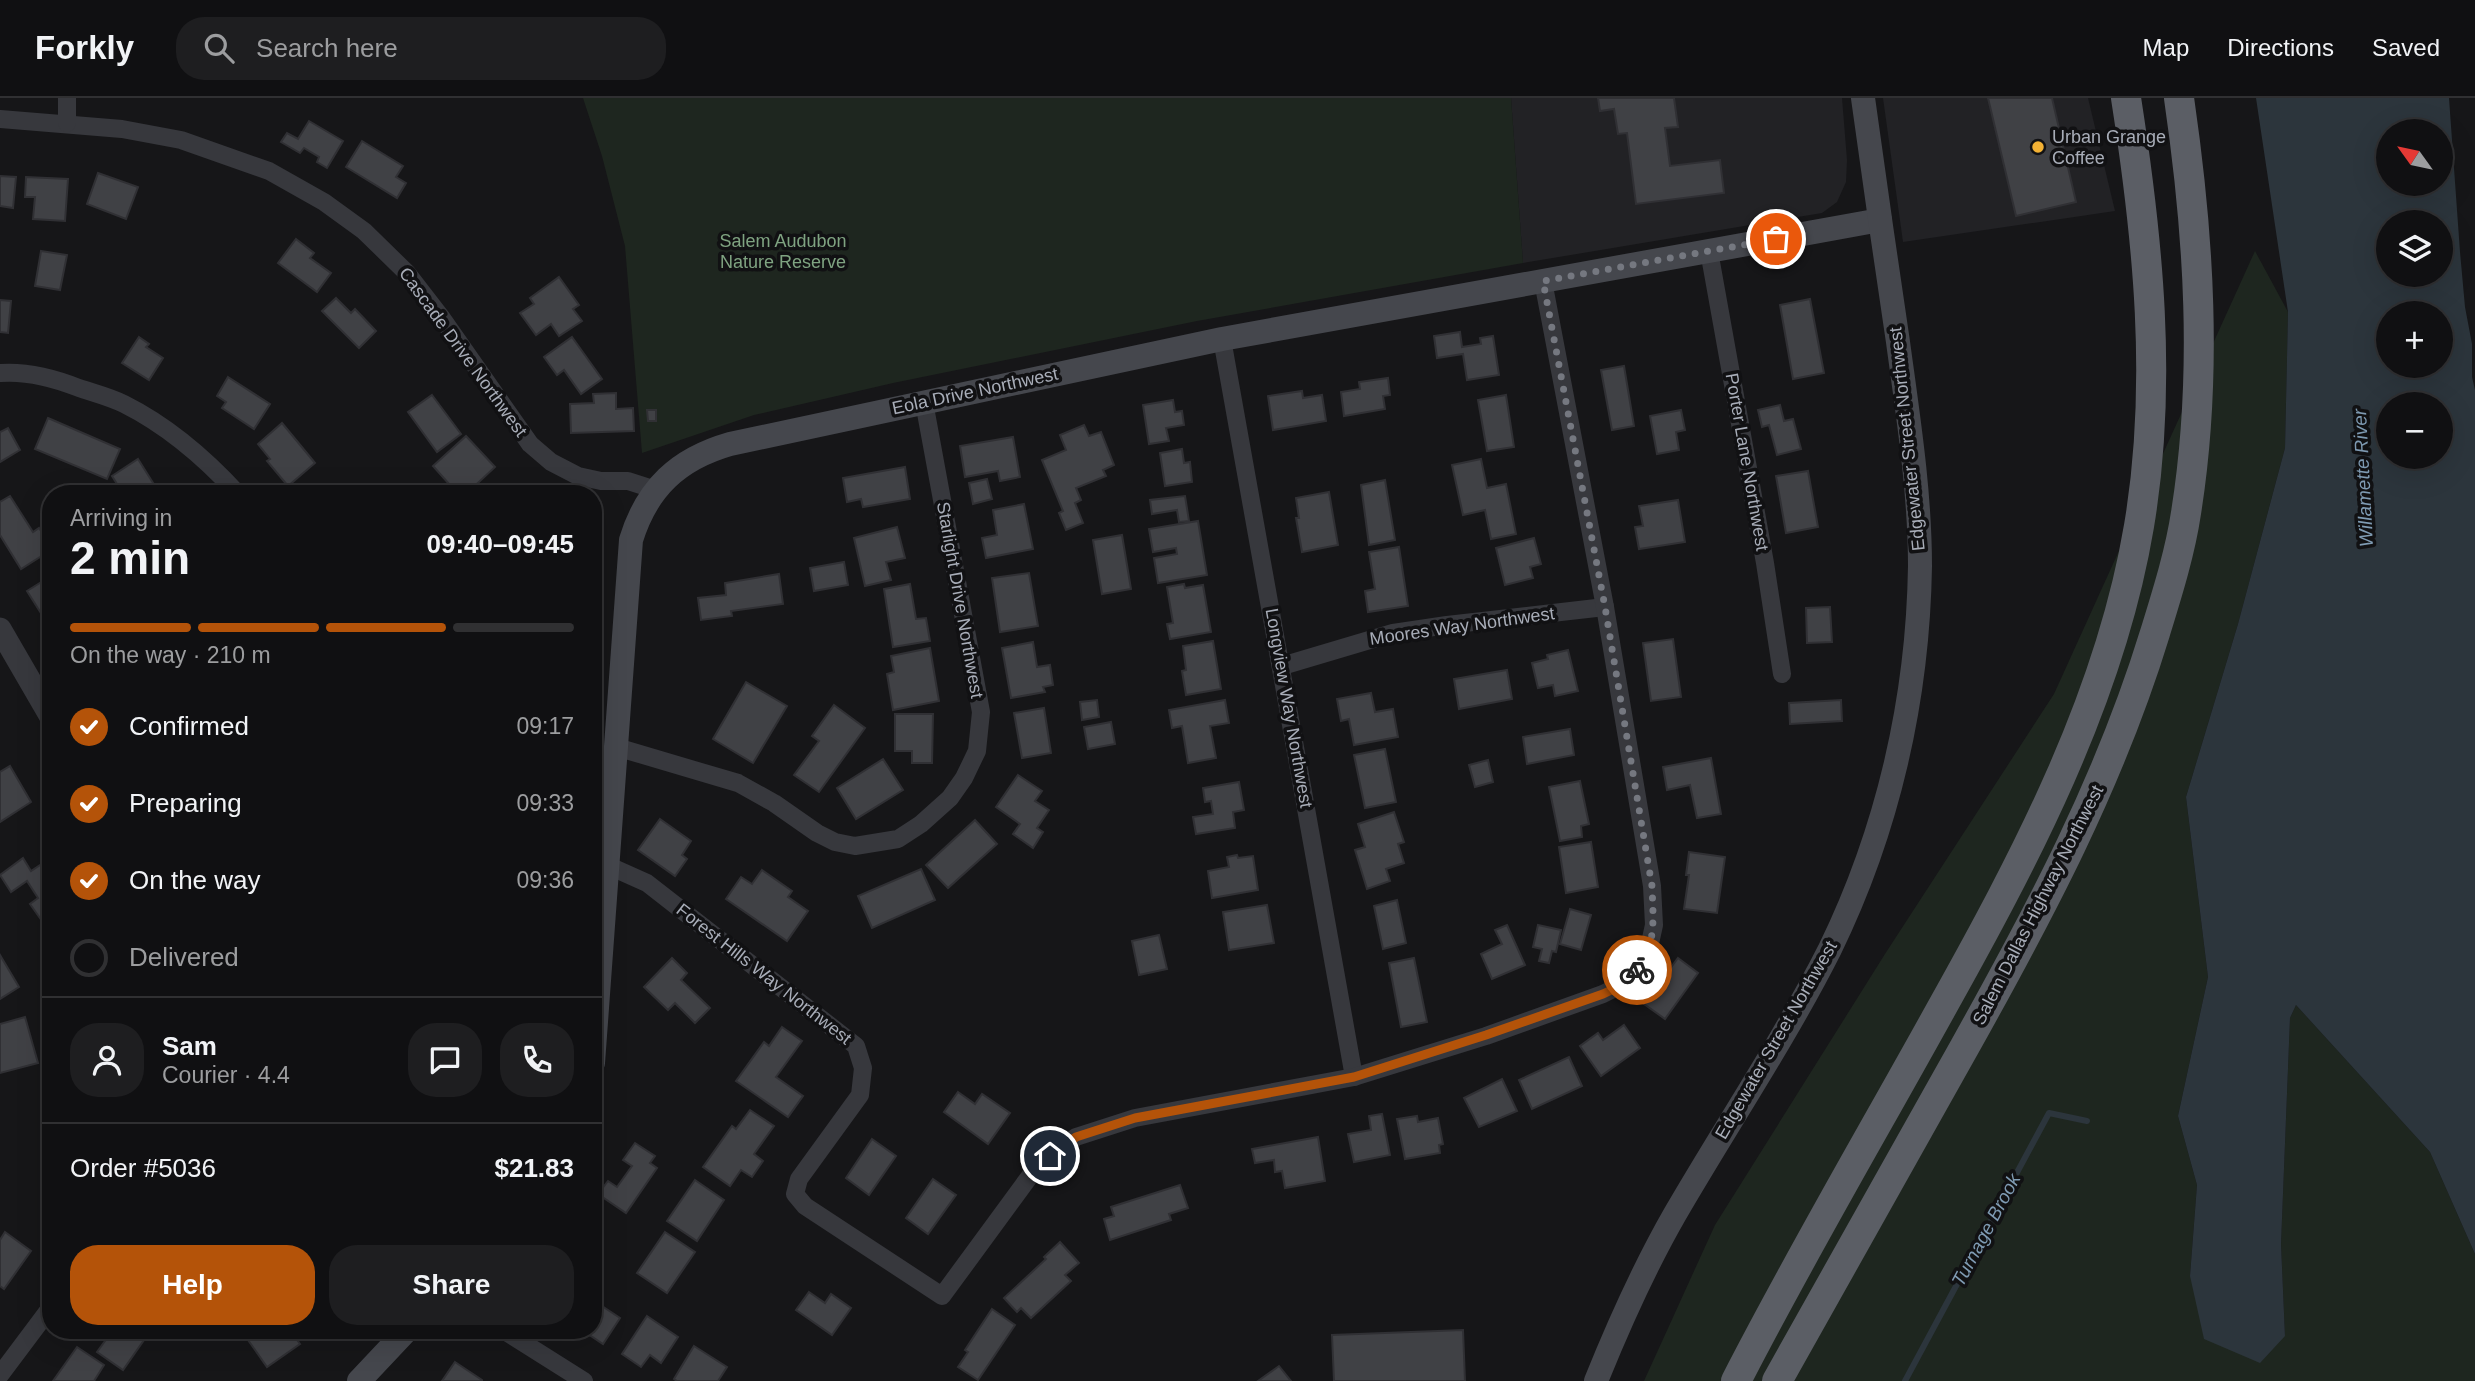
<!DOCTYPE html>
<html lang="en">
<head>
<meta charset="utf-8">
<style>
  :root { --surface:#101012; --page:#1e1e20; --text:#f1f3f6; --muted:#9c9d9f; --line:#303032; --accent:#b45309 }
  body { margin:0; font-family:Helvetica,sans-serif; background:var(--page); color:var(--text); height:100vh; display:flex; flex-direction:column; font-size:26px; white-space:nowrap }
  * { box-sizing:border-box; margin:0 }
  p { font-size:23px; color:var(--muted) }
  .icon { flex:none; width:38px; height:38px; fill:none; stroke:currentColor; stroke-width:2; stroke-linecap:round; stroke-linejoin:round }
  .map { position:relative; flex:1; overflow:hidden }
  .side { position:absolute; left:42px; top:387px; width:560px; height:854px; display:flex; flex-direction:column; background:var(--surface); border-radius:28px; box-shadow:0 7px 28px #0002,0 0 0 2px var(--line) }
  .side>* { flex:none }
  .needle { width:46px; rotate:303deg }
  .fabs { position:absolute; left:2376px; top:21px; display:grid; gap:14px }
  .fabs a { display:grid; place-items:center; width:77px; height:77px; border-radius:50%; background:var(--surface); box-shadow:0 7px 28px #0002,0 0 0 2px var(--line); font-size:35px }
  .pin { position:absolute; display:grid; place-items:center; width:60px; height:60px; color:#fff; margin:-30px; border:4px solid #fff; border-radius:50%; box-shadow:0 2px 7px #0007 }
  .courier { position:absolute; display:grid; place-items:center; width:70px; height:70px; margin:-35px; border:5px solid #b45309; border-radius:50%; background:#fff; color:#222; box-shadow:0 2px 9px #0007 }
  .headline em { font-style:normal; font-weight:700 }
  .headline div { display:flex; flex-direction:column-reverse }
  .headline { display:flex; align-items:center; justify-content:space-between; height:119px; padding:0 28px }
  h1 { font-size:46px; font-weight:700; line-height:52px }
  .bar { display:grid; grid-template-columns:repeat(4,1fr); gap:10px 7px; align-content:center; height:84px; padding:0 28px }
  .bar i { height:9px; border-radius:5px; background:var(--line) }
  .bar .current { background:var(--accent) }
  .bar p { grid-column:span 4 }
  .line { display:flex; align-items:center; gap:18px; padding:0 28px; border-top:2px solid var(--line) }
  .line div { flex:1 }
  .round { display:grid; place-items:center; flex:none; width:74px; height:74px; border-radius:28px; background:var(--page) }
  ol { padding:0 28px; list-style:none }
  li { display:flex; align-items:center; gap:21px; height:77px }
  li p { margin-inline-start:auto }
  li .icon { padding:7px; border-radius:50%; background:var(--accent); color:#fff; stroke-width:4 }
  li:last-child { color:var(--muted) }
  li i { width:38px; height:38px; border:4px solid var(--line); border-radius:50% }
  .primary-button { display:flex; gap:14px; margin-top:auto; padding:14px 28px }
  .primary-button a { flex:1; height:80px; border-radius:28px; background:var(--accent); color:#fff; font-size:28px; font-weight:700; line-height:80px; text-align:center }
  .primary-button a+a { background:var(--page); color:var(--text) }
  header { display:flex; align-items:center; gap:42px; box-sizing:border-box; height:98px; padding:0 35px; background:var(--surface); border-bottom:2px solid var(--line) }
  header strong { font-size:33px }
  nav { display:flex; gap:38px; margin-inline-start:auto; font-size:24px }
  .search { width:490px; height:63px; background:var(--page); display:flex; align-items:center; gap:18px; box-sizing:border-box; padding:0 24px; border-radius:28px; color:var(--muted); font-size:26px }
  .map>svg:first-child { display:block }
</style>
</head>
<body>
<header>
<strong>Forkly</strong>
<div class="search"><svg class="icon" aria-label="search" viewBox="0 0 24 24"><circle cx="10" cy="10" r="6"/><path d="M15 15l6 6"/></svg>Search here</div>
<nav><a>Map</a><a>Directions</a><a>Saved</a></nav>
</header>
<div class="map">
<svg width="2475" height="1283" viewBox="0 0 2475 1283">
  <rect width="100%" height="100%" fill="#161618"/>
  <g fill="#222225">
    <polygon points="1511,0 1842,0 1847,62 1846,84 1837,104 1822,115 1523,165"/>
    <polygon points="1883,0 2088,0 2115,113 1903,144"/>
  </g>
  <g fill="#1e261f">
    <polygon points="583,0 1511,0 1523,165 1197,223 893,285 754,317 642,355 625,148 602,58"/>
    <polygon points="2255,153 2288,214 2285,350 2238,526 2186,699 2208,879 2178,1018 2197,1087 2190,1178 2285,1238 2281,1146 2290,920 2296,907 2430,1054 2475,1156 2475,1283 1644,1283 1715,1127 1885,856 2054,596"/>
  </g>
  <path fill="#2c353c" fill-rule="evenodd" d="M2256 0H2449L2460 154 2465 209 2472 246V279L2475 292V1156L2430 1054 2296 907 2290 920 2281 1146 2285 1238 2260 1265 2204 1241 2190 1178 2197 1087 2178 1018 2208 879 2186 699 2238 526 2285 350 2288 214ZM2389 33H2441V86H2389ZM2389 124H2441V177H2389ZM2389 215H2441V268H2389ZM2389 306H2441V359H2389Z"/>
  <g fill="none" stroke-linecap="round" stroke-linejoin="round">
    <polyline stroke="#2c353c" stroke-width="6" points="1905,1283 2049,1015 2087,1023"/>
  </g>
  <g fill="#404145" stroke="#303034" stroke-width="2">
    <polygon points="1598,0 1674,0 1678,29 1665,30 1670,68 1720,62 1724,95 1636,106 1627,35 1618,36 1614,11 1600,13"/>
    <polygon points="1988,0 2052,0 2076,104 2016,118"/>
    <polygon points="309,23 343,43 327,70 317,64 319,59 304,50 300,55 281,44 287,35 298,41"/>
    <polygon points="362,43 403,68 396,79 406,85 397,100 346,69"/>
    <polygon points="98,75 138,89 126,121 87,106"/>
    <polygon points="0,78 16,79 13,110 0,108"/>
    <polygon points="26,79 68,81 65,123 33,121 35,99 25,99"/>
    <polygon points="296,141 314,155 310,160 331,175 317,194 278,165"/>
    <polygon points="41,153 67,157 60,192 35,188"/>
    <polygon points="559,179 579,207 573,211 582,223 559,238 551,226 536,237 520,215 534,206 530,200"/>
    <polygon points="336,200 351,215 355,211 376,233 359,250 322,213"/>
    <polygon points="1810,201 1824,275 1793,281 1780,207"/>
    <polygon points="0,202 11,203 8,235 0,234"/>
    <polygon points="1460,234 1462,249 1481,246 1480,240 1493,238 1499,277 1467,282 1463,256 1437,260 1434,238"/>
    <polygon points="139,239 149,246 146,249 163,260 149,282 122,265"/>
    <polygon points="572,239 602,281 581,296 564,272 557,277 544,259"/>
    <polygon points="1624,268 1634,328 1612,332 1601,272"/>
    <polygon points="228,279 270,306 254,331 222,310 226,304 217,298"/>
    <polygon points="1388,280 1390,297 1383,298 1385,311 1344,318 1341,294 1360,291 1359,284"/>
    <polygon points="1302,293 1303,300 1322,297 1326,323 1273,332 1268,298"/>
    <polygon points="616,295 616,311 633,310 634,333 571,335 570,306 594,305 593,296"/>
    <polygon points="432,297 461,336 437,354 408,314"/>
    <polygon points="1506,297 1514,349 1487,353 1478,302"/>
    <polygon points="1173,302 1175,314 1182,313 1184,327 1166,330 1169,343 1149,346 1143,307"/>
    <polygon points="1780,307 1784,323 1793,321 1801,351 1777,357 1769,327 1762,329 1758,312"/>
    <polygon points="647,312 656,312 656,323 648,323"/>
    <polygon points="1681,312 1685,332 1676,334 1679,352 1657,356 1650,318"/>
    <polygon points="48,320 120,351 107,381 35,351"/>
    <polygon points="282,325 315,365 288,388 267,363 270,361 258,346"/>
    <polygon points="1084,327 1089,338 1101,334 1114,367 1103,372 1106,378 1076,390 1081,402 1075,405 1083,425 1066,432 1059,415 1063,413 1042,362 1066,352 1060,337"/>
    <polygon points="8,330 20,352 0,364 0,334"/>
    <polygon points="466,338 495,369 466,396 458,396 433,368"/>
    <polygon points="1013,339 1020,379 1000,383 998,373 965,379 960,348"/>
    <polygon points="1182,351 1184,365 1190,364 1192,384 1165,388 1160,355"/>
    <polygon points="138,361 160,396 112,396 109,391 117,386 112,378"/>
    <polygon points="1481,361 1487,390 1506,386 1516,436 1491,441 1485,412 1463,417 1452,367"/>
    <polygon points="905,369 910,401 863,409 861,401 847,404 843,380"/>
    <polygon points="1808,373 1818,429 1786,435 1776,378"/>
    <polygon points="987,381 992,401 973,406 969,385"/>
    <polygon points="1385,382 1395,442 1369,447 1361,387"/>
    <polygon points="1329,394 1338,447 1302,454 1296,420 1299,420 1296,400"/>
    <polygon points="10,398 33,434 39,430 51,448 51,452 21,471 0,437 0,404"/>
    <polygon points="1185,398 1189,423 1179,424 1177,412 1152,416 1150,402"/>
    <polygon points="1678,402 1685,444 1639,451 1635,429 1643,428 1639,408"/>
    <polygon points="1024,406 1033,451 986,460 982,440 997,437 993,412"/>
    <polygon points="1198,423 1207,477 1158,485 1154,460 1177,456 1176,450 1153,454 1149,431"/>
    <polygon points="897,429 905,460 886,464 891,482 865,488 854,440"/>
    <polygon points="1122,437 1131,491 1102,496 1093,442"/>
    <polygon points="1534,440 1541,466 1530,469 1533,480 1505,487 1496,450"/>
    <polygon points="1399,449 1408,508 1368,514 1365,493 1375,491 1369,454"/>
    <polygon points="844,464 848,487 814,493 810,470"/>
    <polygon points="1029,475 1038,528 1000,534 992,480"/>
    <polygon points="779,476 783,506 731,513 732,518 701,522 698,500 726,497 725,485"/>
    <polygon points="51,478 51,531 27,493"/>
    <polygon points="910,486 916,521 926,520 930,543 893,549 884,491"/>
    <polygon points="1184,486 1185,490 1203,487 1211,534 1170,541 1167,526 1173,525 1167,489"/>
    <polygon points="1830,509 1832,544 1807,545 1806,510"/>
    <polygon points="1673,541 1681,599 1651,603 1643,545"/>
    <polygon points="1213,543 1221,591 1186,597 1182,573 1186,572 1183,548"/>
    <polygon points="1033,544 1037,569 1050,567 1053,587 1043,589 1045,594 1011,600 1002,550"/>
    <polygon points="930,550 939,603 893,612 887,576 894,574 891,558"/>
    <polygon points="1568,552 1578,593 1555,598 1553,587 1538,590 1532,565 1548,561 1547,557"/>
    <polygon points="1507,572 1512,601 1459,611 1454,581"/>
    <polygon points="746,584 787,608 753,665 713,641"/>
    <polygon points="1371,595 1375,614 1393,611 1398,639 1354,647 1349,621 1341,623 1337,601"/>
    <polygon points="1097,602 1099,619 1082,622 1080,604"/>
    <polygon points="1225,602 1229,625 1210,628 1216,660 1188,665 1182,628 1172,630 1169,612"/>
    <polygon points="1841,602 1842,623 1790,626 1789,605"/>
    <polygon points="834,607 865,630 819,694 794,677 819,643 812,638"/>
    <polygon points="1044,610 1051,655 1022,660 1014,615"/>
    <polygon points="895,616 933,616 932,665 912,665 912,653 895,653"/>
    <polygon points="1111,624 1115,646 1088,651 1084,629"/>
    <polygon points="1570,631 1574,657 1527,666 1523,639"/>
    <polygon points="1385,651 1396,704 1365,710 1354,657"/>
    <polygon points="1711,660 1721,716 1697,720 1690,687 1667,692 1663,669"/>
    <polygon points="883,661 903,692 856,721 837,690"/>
    <polygon points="1488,662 1493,684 1475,689 1469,667"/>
    <polygon points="10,668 31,704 0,724 0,674"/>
    <polygon points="1018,677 1042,693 1035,703 1049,712 1037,730 1043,734 1033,750 1013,736 1020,726 996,709"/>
    <polygon points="1580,683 1589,726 1581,728 1582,739 1560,743 1549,689"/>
    <polygon points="1239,684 1244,712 1233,714 1235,730 1196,736 1193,719 1213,716 1211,703 1205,704 1203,690"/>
    <polygon points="1394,714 1404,744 1398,746 1404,765 1386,771 1390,783 1367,791 1355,752 1365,749 1358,726"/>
    <polygon points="660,721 691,743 682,757 687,761 675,778 638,752"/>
    <polygon points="975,722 997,746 948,790 926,767"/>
    <polygon points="1591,744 1598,789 1566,795 1559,749"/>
    <polygon points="1689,754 1725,759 1717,815 1684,811 1689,777 1686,777"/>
    <polygon points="1237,757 1238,760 1253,758 1258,792 1212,800 1208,773 1229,769 1227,759"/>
    <polygon points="23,760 31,773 46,763 51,770 51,817 42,823 30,806 38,800 27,783 11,794 0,777"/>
    <polygon points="921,771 935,802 872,830 858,798"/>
    <polygon points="762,772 792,793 788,799 808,813 787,843 726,801 741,779 752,786"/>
    <polygon points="1397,802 1406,845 1383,851 1374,808"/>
    <polygon points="1267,807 1274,845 1229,852 1223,814"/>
    <polygon points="1570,811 1591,817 1581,852 1560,846"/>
    <polygon points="1507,827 1525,867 1492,881 1481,856 1502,846 1495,832"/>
    <polygon points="1538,827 1561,832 1556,854 1552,853 1549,865 1539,863 1542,851 1533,849"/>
    <polygon points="1159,837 1167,871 1139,877 1132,843"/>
    <polygon points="0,857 19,889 0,901"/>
    <polygon points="672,860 687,875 681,882 710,910 695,925 675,905 668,912 644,889"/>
    <polygon points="1414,860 1427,924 1401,929 1389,865"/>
    <polygon points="1678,860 1698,875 1665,921 1644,906"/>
    <polygon points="25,919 38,965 0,975 0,926"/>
    <polygon points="1624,927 1640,950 1601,978 1580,948 1598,935 1603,942"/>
    <polygon points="782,929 802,943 776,979 803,998 788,1019 736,983 764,944 769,948"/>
    <polygon points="1569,959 1582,988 1532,1011 1519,982"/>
    <polygon points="1502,981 1517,1013 1479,1029 1464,1000"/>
    <polygon points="958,994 975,1006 982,996 1010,1015 988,1046 944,1014"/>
    <polygon points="750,1012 774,1028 754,1056 763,1063 752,1079 741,1072 730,1088 703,1069 732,1028 736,1031"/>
    <polygon points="1382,1016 1390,1057 1354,1064 1348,1036 1371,1032 1369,1018"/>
    <polygon points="1417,1018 1418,1024 1438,1020 1443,1046 1439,1047 1440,1055 1405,1061 1397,1021"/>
    <polygon points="1318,1039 1325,1083 1285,1090 1282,1073 1275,1074 1274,1062 1255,1065 1252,1051"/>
    <polygon points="872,1041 896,1058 869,1097 846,1080"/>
    <polygon points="635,1045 655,1058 650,1065 657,1070 626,1115 598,1096 608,1083 617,1089 632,1068 623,1062"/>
    <polygon points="933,1081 956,1097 928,1136 906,1120"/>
    <polygon points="695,1082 724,1102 697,1143 667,1123"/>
    <polygon points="1180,1087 1188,1110 1169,1116 1171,1122 1110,1142 1104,1121 1114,1118 1111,1109"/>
    <polygon points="5,1134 31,1153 4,1191 0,1188 0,1142"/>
    <polygon points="665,1134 695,1154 667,1195 637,1175"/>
    <polygon points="1060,1144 1079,1165 1065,1177 1071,1183 1031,1220 1021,1210 1017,1214 1004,1200 1046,1161 1044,1159"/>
    <polygon points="809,1194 825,1205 831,1196 851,1210 832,1237 796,1212"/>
    <polygon points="593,1202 620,1220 603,1246 582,1232 593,1232"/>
    <polygon points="992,1211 1015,1227 978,1282 958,1269 968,1254 965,1252"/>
    <polygon points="647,1218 678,1239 661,1265 650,1257 641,1269 622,1256"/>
    <polygon points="113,1232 151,1232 123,1272 97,1254"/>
    <polygon points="262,1232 290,1232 300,1246 267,1269 248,1242"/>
    <polygon points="1463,1232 1465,1283 1334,1283 1332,1237"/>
    <polygon points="694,1248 727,1269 718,1283 677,1283 674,1281"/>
    <polygon points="77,1249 104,1267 94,1283 53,1283"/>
    <polygon points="455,1264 482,1282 482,1283 442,1283"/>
    <polygon points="1279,1268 1291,1283 1258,1283"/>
  </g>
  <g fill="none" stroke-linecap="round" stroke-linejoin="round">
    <g stroke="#37383d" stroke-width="18">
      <polyline points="0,21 122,31 181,42 269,73 324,104 364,133 407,175 441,219 530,346 551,364 578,378 601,383 628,383 656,392"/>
      <polyline points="67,25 67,0"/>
      <polyline points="1709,153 1765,465 1782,576"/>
      <polyline points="1222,241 1354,979"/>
      <path d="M0 275C27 273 54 280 79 290 94 295 110 299 124 306 168 328 205 360 238 396"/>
      <polyline points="1282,568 1393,535 1447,527 1605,509"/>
      <polyline points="616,649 738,685 774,705 817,735 835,744 855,748 898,741 921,726 950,700 964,680 977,653 981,614 924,304"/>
      <polyline points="609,768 647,785 856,948 863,970 860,997 799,1081 795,1096 805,1108 942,1198 1030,1078 1050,1058 1076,1039 1135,1020 1354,979 1486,938 1603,896 1627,884 1647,859 1654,827 1652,788 1605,509 1543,183"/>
      <polyline points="503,1232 584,1283"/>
      <polyline points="0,1277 51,1209"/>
    </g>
    <polyline stroke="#37383d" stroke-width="23" points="0,531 51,619"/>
    <g stroke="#45474d" stroke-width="24">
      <path d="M593 965 631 442C647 390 678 361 730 346L1222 241 1880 122"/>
      <polyline points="359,1283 407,1232"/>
      <path d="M1596 1283C1619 1226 1644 1170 1675 1116 1726 1028 1784 942 1830 851 1888 732 1918 601 1920 468 1920 393 1908 318 1898 244 1886 163 1874 81 1863 0"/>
    </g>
    <g stroke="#5b5e65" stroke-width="30">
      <path d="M1736 1283C1800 1158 1872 1036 1940 913 2025 761 2110 601 2139 428 2163 286 2148 141 2126 0"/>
      <path d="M1777 1283C1840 1172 1902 1061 1964 950 2040 814 2109 685 2155 535 2167 496 2180 455 2186 415 2208 277 2199 137 2179 0"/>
    </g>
  </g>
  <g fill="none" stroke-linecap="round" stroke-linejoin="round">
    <path stroke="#757880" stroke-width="7" stroke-dasharray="0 12.6" d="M1637 872C1657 847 1653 819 1652 788L1605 509 1543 183 1776 141"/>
    <polyline stroke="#b45309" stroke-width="9" points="1050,1058 1076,1039 1135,1020 1354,979 1486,937 1603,896 1628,884 1637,872"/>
  </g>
  <circle fill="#f2b134" stroke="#111113" stroke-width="2.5" cx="2038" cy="49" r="7"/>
  <g text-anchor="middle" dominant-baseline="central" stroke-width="7" stroke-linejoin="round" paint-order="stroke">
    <g font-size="18" fill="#a8adb8" stroke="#111113" text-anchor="start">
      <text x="2052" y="39">Urban Grange<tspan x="2052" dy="21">Coffee</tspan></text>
    </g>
    <g font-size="18" fill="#7fa381" stroke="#111113">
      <text x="783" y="143">Salem Audubon<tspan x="783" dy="21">Nature Reserve</tspan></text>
    </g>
    <g font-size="18" fill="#a8adb8" stroke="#111113">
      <text transform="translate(463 254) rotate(54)">Cascade Drive Northwest</text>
      <text transform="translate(975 293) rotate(-12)">Eola Drive Northwest</text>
      <text transform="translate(1907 341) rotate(-96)">Edgewater Street Northwest</text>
      <text transform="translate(1747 364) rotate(80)">Porter Lane Northwest</text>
      <text transform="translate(960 502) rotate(80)">Starlight Drive Northwest</text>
      <text transform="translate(1462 528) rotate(-8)">Moores Way Northwest</text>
      <text transform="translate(1289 610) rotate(80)">Longview Way Northwest</text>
      <text transform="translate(2038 807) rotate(-63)">Salem Dallas Highway Northwest</text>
      <text transform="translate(764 876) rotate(38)">Forest Hills Way Northwest</text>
      <text transform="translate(1776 942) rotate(-60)">Edgewater Street Northwest</text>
    </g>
    <g font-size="19" font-style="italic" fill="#7f9bb3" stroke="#111113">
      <text transform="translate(2363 380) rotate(-93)">Willamette River</text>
      <text transform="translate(1986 1132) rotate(-62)">Turnage Brook</text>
    </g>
  </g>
</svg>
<div class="fabs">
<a><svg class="needle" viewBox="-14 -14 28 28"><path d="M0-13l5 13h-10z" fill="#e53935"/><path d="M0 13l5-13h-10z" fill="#9c9d9f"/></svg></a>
<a><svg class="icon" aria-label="layers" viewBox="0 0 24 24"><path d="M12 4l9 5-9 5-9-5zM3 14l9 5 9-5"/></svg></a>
<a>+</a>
<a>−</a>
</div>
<div class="pin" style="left:1776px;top:141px;background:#ea580c"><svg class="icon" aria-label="bag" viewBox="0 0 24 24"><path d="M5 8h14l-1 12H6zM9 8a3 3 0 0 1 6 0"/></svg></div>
<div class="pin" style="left:1050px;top:1058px;background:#1f2937"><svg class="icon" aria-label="home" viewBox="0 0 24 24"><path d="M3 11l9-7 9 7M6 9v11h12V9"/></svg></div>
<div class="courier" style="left:1637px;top:872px"><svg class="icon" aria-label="bike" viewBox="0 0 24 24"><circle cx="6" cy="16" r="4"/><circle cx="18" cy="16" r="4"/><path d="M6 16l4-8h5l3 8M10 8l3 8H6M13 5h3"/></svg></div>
<section class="side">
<div class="headline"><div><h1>2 min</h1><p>Arriving in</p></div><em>09:40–09:45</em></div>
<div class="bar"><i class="current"></i><i class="current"></i><i class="current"></i><i></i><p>On the way · 210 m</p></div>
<ol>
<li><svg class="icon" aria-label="check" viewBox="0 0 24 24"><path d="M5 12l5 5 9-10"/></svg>Confirmed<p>09:17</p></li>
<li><svg class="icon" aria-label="check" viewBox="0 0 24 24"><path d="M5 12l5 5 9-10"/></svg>Preparing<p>09:33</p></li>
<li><svg class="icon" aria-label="check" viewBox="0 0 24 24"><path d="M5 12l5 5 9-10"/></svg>On the way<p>09:36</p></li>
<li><i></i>Delivered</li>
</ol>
<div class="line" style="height:126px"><a class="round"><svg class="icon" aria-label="person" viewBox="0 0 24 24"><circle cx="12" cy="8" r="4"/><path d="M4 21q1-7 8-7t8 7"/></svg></a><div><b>Sam</b><p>Courier · 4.4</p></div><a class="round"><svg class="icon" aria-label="chat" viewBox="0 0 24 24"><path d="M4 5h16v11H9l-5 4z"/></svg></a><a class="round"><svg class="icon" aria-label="phone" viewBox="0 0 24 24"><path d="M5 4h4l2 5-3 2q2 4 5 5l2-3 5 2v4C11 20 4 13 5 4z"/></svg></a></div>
<div class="line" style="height:91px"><div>Order #5036</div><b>$21.83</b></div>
<div class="primary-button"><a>Help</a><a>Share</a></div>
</section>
</div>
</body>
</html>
